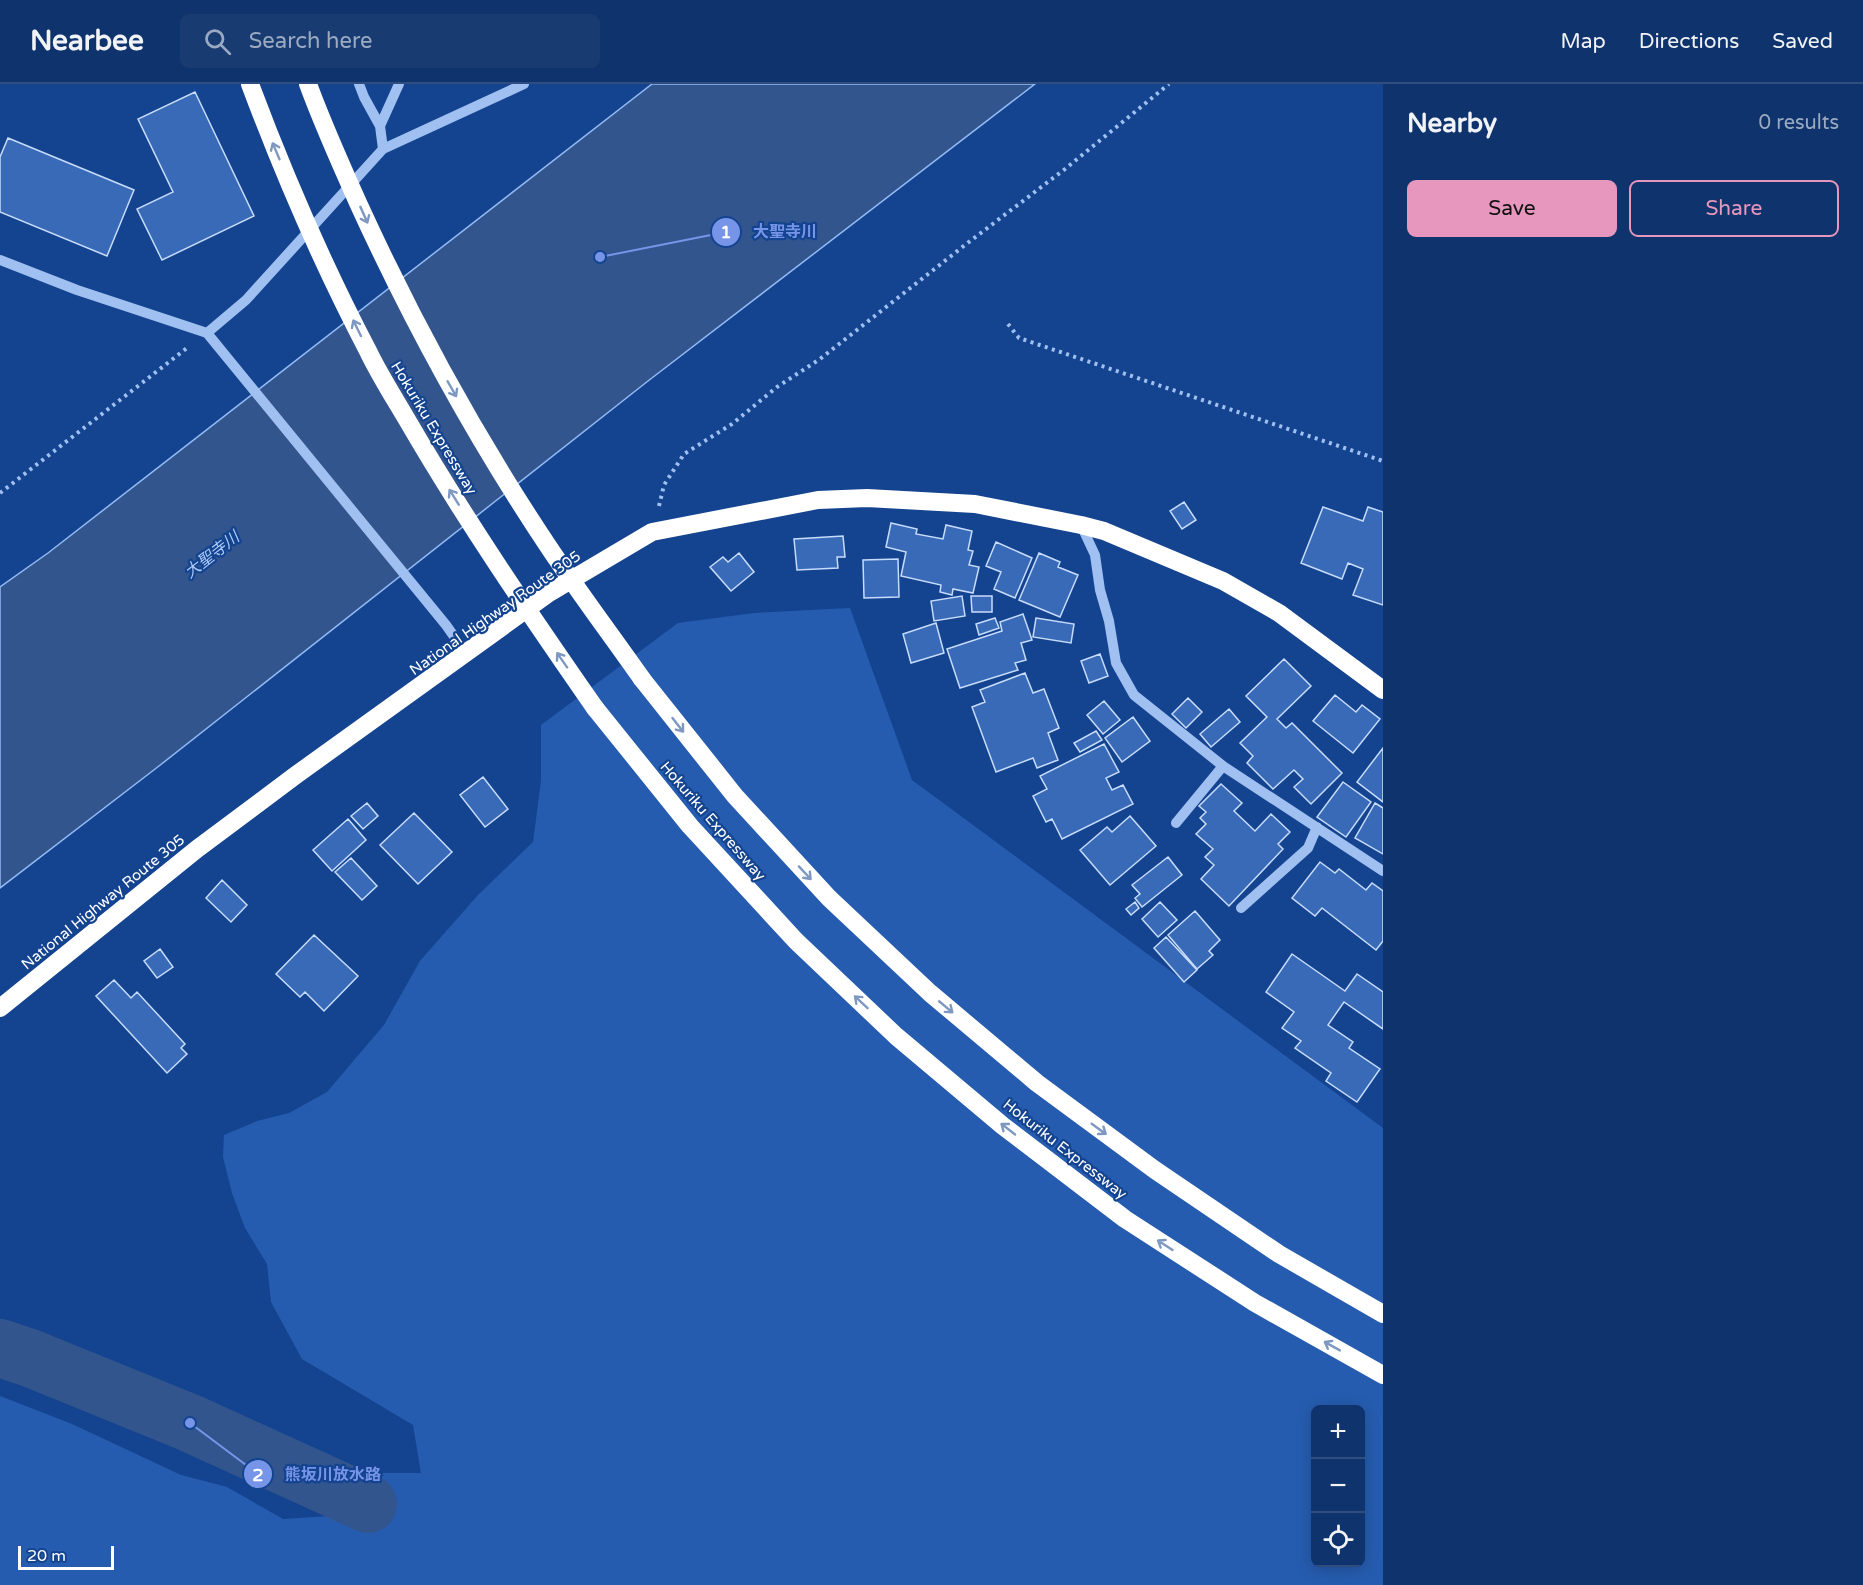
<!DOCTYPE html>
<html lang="en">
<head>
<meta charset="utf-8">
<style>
	body { margin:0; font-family:"Varela Round","Noto Sans JP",sans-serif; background:#183b72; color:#f1f3f6 }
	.controls { position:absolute; right:18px; bottom:18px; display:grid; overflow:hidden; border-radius:9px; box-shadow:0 3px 15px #0003 }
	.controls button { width:54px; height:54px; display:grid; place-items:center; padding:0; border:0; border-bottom:2px solid #2f4e7f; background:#0f336c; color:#f1f3f6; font:30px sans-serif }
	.scale { position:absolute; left:18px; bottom:15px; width:96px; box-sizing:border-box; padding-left:6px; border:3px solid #fff; border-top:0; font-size:16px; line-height:21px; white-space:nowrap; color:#fff; -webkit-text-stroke:4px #144490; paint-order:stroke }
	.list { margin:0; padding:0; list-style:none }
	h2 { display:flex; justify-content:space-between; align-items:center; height:78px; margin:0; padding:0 24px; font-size:26px }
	h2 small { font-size:20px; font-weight:400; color:#9baac2 }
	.actions { display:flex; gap:12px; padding:18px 24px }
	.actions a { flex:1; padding:14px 0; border:2px solid #e797bd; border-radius:9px; text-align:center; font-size:21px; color:#e797bd }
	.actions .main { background:#e797bd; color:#111 }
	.icon { flex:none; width:33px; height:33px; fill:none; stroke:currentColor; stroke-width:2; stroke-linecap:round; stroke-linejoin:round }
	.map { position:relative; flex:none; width:1383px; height:1501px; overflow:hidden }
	header { display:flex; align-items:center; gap:36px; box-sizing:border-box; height:84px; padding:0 30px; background:#0f336c; border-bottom:2px solid #2f4e7f }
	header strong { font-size:28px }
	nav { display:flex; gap:33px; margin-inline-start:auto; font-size:21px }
	.search { width:420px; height:54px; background:#183b72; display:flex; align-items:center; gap:15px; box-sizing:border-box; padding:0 21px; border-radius:9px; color:#9baac2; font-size:22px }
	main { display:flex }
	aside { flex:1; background:#0f336c }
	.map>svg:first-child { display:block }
	.green { fill:#265caf; fill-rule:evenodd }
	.water { fill:#32558e; stroke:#92baf4; stroke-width:1.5 }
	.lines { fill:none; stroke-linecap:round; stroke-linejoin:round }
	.river { stroke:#32558e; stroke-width:58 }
	.building { fill:#386ab7; stroke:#c7dcfc; stroke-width:1.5 }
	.path { stroke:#a0c0f1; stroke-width:4; stroke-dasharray:3 4.5; stroke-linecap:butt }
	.minor { stroke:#a0c0f1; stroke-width:10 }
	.highway { stroke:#fff; stroke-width:18 }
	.highway-bridge { stroke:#fff; stroke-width:18 }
	.oneway { stroke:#7e98c2 }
	.labels { text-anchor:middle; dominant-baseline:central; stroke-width:4.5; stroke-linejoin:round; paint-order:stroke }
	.street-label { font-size:15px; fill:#fff; stroke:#144490 }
	.water-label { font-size:16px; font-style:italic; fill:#accbf8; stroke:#144490 }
	.leader { fill:none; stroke:#7795e8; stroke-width:2 }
	.callout-dot { fill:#7795e8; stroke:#144490; stroke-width:2 }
	.mark-label { font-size:18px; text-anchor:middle; font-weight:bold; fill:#fff }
	.callout-label { font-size:16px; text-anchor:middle; font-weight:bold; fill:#7795e8; stroke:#144490; stroke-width:4.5; stroke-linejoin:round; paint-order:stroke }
</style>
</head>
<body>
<header>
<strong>Nearbee</strong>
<div class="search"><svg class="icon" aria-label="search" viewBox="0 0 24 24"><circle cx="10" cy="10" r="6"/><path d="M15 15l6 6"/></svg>Search here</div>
<nav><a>Map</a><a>Directions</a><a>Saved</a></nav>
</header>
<main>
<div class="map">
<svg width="1383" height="1501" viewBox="0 0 1383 1501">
	<rect width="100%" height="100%" fill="#144490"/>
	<path class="green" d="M850,524l62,172 471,348v457h-1383v-189l72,28 109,51 46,12 56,32 63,-4 25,-42h50l-8,-48 -111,-66 -31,-57 -4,-38 -22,-36 -13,-35 -9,-36 1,-22 33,-14 32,-8 38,-21 57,-67 36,-64 58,-66 55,-53 8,-61v-56l137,-102 76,-10zM1316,1326h44v152h-44z"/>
	<path class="water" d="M652,0h383l-387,297 -489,385 -159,122v-301l48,-34z"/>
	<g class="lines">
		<path class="river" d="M0,1264l30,10 160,65 178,81"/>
	</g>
	<path class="building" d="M195,8l59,124 -92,44 -25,-51 36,-17 -35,-73z
		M8,54l126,52 -27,66 -107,-44v-55z
		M1184,418l12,18 -14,9 -12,-18z
		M1323,423l40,14 5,-14 15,5v93l-30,-10 10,-26 -15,-6 -6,16 -41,-16z
		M891,439l26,6 -1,5 27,5 3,-14 26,6 -4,19 5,1 -4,14 10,2 -6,26 -20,-4 -1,6 -12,-3 1,-7 -40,-9 5,-24 -20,-5z
		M843,452l2,21h-8l1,11 -41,2 -3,-31z
		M996,458l36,16 -17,40 -21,-9 7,-17 -15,-6z
		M739,469l15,19 -23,19 -21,-24 13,-10 5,5z
		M1039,469l21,9 -2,5 20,8 -18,42 -41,-17z
		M898,475l1,38 -35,1 -1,-38z
		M962,512l3,20 -31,5 -3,-20z
		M971,512h21v16h-20z
		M1023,530l9,26 -11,3 5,17 -11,3 3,7 -58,18 -13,-39 55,-18 -2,-9z
		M995,534l4,10 -20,7 -3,-11z
		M1036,534l38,6 -3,19 -38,-6z
		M936,539l8,30 -33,10 -8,-29z
		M1100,570l8,22 -19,7 -8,-22z
		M1284,575l27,27 -34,33 9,9 6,-5 50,50 -31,31 -17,-17 9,-8 -9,-9 -21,19 -26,-26 6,-7 -13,-13 27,-26 -21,-21z
		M1025,589l8,20 11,-4 15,39 -11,5 10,27 -21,8 -4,-10 -37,14 -24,-65 13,-5 -5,-12z
		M1335,611l21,17 6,-7 18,14 -27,34 -40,-32z
		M1188,614l14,14 -16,16 -14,-14z
		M1104,617l16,19 -17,14 -16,-19z
		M1229,625l11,13 -29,25 -11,-13z
		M1133,633l17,24 -28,21 -17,-24z
		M1096,647l6,9 -22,12 -6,-9z
		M1104,660l15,28 -13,6 6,12 11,-5 10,19 -71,35 -10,-20 -6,3 -13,-26 14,-7 -7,-13z
		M1383,664v54l-26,-20z
		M483,693l25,32 -23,18 -25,-32z
		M1343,698l28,20 -25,35 -29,-20z
		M1221,700l21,19 -8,8 21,20 16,-17 19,18 -12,12 5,5 -54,57 -28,-27 13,-14 -9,-8 8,-8 -17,-15 10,-10 -6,-6 6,-6 -7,-6z
		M367,719l11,13 -15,13 -12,-13z
		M1375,719l8,5v46l-28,-16z
		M414,729l38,39 -34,32 -38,-39z
		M1130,732l26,30 -46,39 -30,-35 27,-23 5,5z
		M348,735l18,21 -34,31 -19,-21z
		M1168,773l14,18 -40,32 -7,-9 5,-4 -8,-9z
		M351,774l26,28 -15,14 -27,-28z
		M1320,778l15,11 4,-4 27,21 6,-7 11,8v50l-7,9 -54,-42 -7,8 -23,-18z
		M222,796l25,25 -16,17 -25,-24z
		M1135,818l4,6 -8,7 -5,-6z
		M1160,818l17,18 -19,17 -16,-18z
		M1195,827l25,29 -11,11 4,4 -16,14 -29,-34z
		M314,851l44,41 -34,35 -19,-19 -5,5 -24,-23z
		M1166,853l31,33 -13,12 -30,-34z
		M160,865l13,18 -16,11 -13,-17z
		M1292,870l53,37 12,-17 26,18v37l-39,-27 -16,23 25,17 -4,6 31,21 -23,33 -31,-21 5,-8 -36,-25 6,-7 -19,-13 12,-16 -28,-20z
		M114,896l17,18 6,-6 48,52 -4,4 6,6 -20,19 -71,-77z"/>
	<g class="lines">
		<path class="path" d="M1008,240l11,14 364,123
			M0,409l187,-145
			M659,422l5,-21 20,-31 48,-30 45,-37 43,-28 145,-114 100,-76 104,-85"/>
		<path class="minor" d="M359,0l5,13 16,29
			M383,65l-3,-23 19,-42
			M0,176l77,30 130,43 239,292 19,27
			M207,249l39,-33 137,-151 141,-65
			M1081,441l14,30 5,35 9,31 7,42 18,32 89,71 160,105
			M1176,739l47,-57
			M1241,824l67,-60 9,-21"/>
		<path class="highway" d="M642,595l93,117 94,102 101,95 107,90 118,87 124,84 104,60
			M595,624l95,118 106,115 100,95 107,90 122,93 130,84 128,72
			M0,924l197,-159 99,-74 253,-182 103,-61 166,-32 49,-2 108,6 106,21 23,6 119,50 56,32 104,77"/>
		<path class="highway-bridge" d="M250,0c34,91 73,181 118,267 11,23 25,45 38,67 58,100 123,195 189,290
			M308,0c15,41 33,81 51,121 54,118 117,233 189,341 30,45 63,89 94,133"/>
	</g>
	<defs><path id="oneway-shaft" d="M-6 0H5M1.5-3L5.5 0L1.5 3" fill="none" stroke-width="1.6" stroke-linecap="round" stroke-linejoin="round" transform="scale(1.5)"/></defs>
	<g class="oneway">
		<use href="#oneway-shaft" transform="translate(276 67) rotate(-113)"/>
		<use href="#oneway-shaft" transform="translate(364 131) rotate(66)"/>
		<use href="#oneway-shaft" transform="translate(357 244) rotate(-116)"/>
		<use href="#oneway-shaft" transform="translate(452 305) rotate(60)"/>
		<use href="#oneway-shaft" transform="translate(454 413) rotate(-122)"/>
		<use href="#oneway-shaft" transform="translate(562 576) rotate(-125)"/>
		<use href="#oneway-shaft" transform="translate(678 641) rotate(52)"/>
		<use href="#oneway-shaft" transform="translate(805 789) rotate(47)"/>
		<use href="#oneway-shaft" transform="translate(861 918) rotate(-137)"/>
		<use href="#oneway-shaft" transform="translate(946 923) rotate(40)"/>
		<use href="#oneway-shaft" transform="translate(1008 1045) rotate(-142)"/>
		<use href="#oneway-shaft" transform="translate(1099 1045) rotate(36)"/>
		<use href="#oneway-shaft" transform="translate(1165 1161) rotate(-147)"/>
		<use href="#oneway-shaft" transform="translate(1332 1262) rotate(-151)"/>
	</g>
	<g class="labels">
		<g class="street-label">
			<text transform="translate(434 344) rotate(59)">Hokuriku Expressway</text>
			<text transform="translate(495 529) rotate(-35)">National Highway Route 305</text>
			<text transform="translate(713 737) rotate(49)">Hokuriku Expressway</text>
			<text transform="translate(103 818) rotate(-39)">National Highway Route 305</text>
			<text transform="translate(1065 1065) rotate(38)">Hokuriku Expressway</text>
		</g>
		<g class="water-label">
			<text transform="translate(212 471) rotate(-38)">大聖寺川</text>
		</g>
	</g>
	<path class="leader" d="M600 173L726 148M190 1339L258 1390"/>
	<g class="callout-dot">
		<circle cx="600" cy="173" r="6"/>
		<circle cx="190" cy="1339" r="6"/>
		<circle cx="726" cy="148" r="15"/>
		<circle cx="258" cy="1390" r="15"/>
	</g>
	<g class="mark-label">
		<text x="726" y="154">1</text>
		<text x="258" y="1397">2</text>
	</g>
	<g class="callout-label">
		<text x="785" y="153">大聖寺川</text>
		<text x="333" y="1396">熊坂川放水路</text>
	</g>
</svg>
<div class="controls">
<button>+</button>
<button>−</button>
<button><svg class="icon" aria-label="locate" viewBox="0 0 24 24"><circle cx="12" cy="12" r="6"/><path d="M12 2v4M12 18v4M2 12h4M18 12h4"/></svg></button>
</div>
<div class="scale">20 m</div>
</div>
<aside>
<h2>Nearby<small>0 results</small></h2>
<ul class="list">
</ul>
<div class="actions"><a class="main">Save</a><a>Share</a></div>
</aside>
</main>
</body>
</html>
